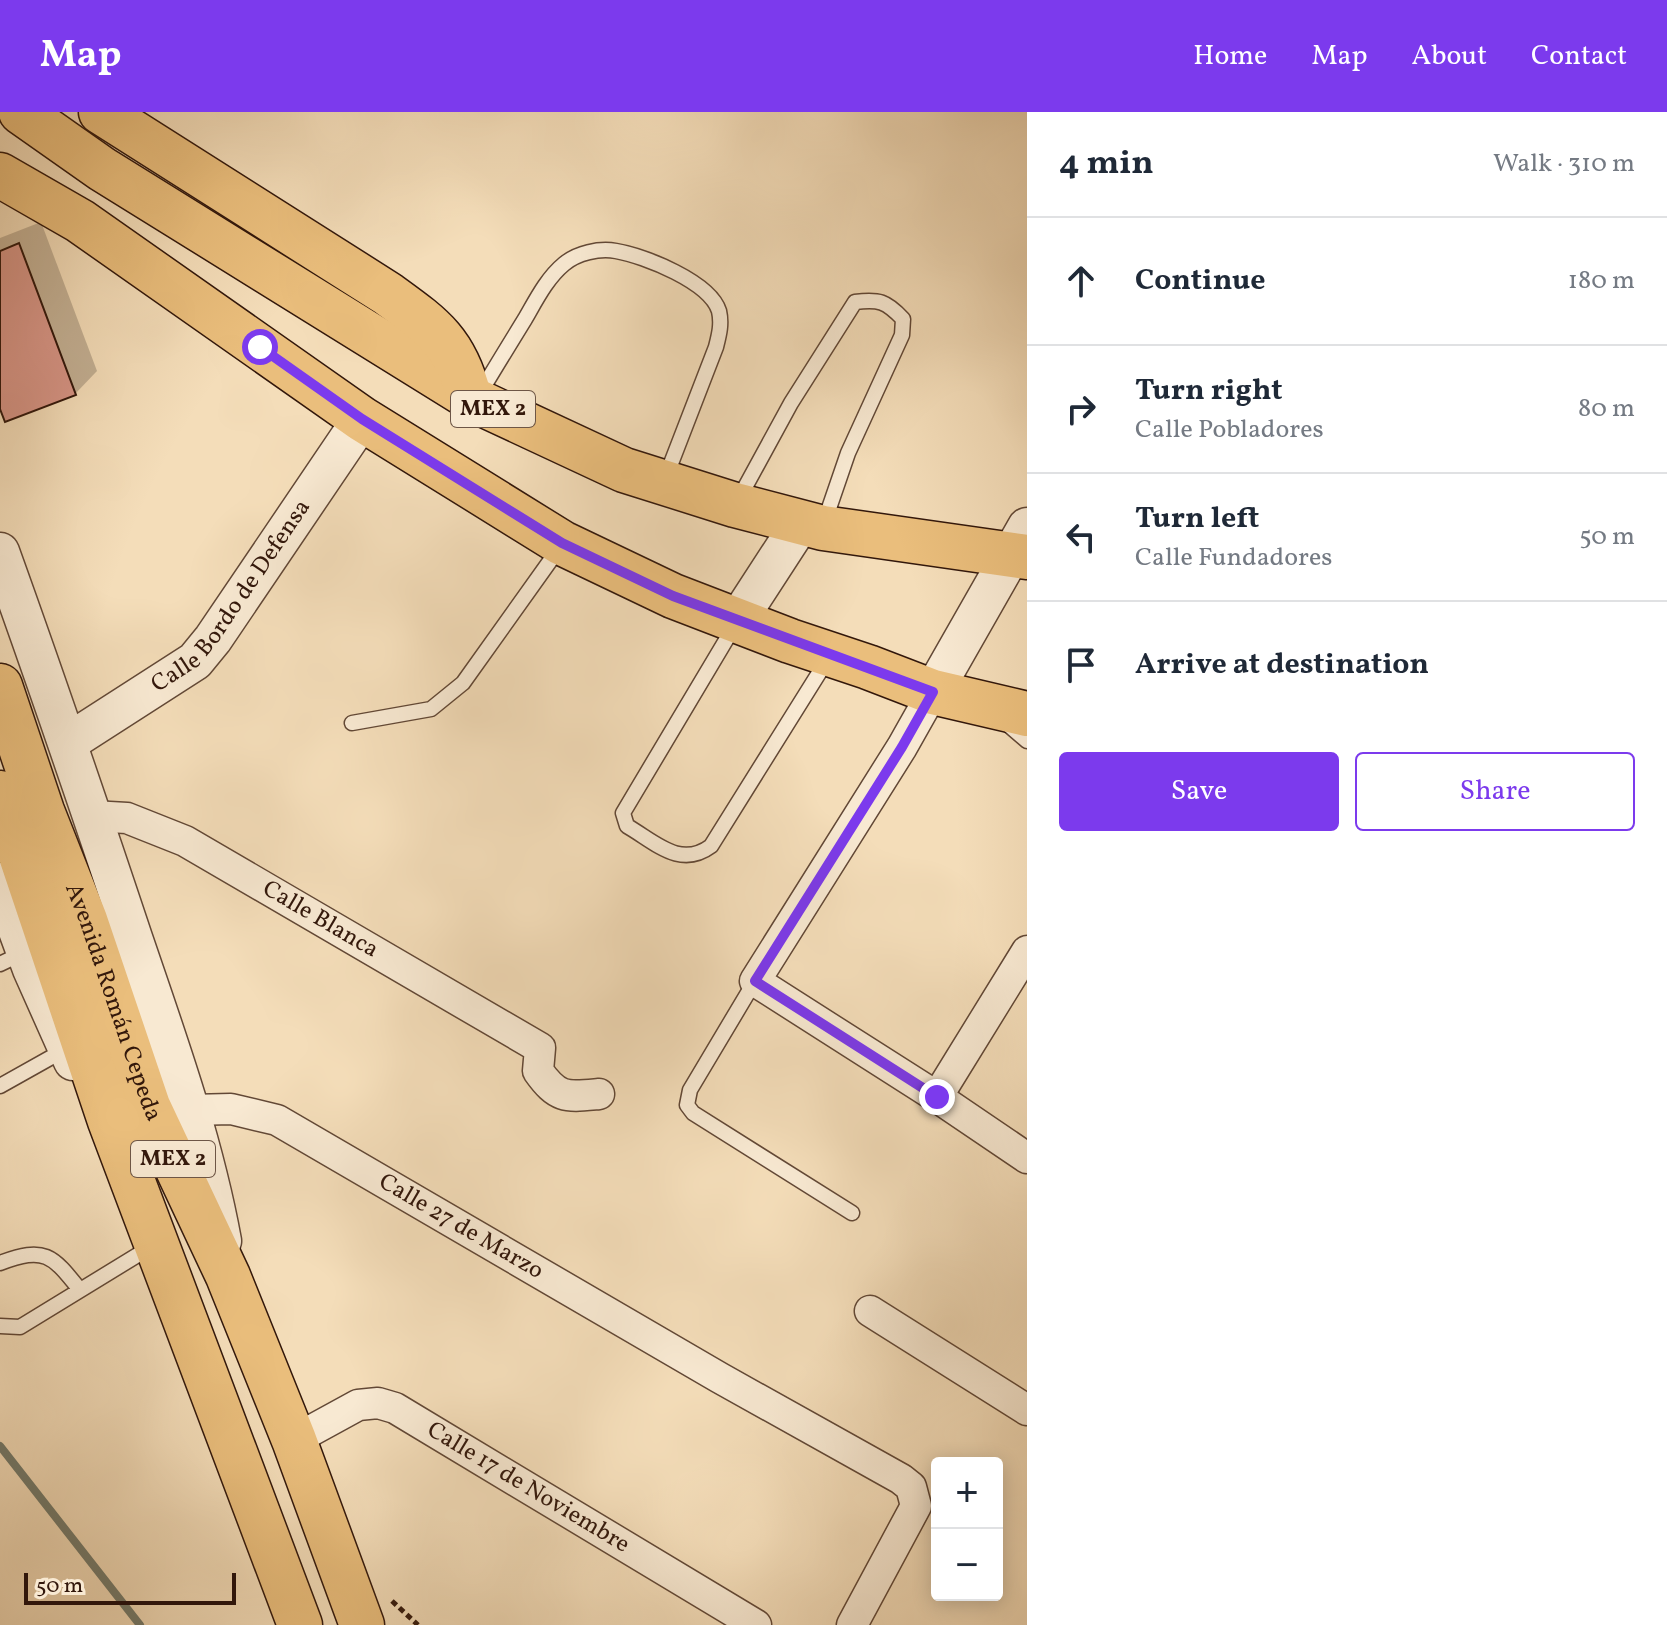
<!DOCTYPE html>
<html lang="en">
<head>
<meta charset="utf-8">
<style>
	body { margin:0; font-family:Vollkorn,serif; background:#f6f6f7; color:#1f2937 }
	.controls { position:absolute; right:24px; bottom:24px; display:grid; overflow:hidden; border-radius:8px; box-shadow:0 4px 20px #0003 }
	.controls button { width:72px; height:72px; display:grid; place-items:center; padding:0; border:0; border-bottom:2px solid #e0e1e3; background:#fff; color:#1f2937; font:40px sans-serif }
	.scale { position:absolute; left:24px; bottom:20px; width:212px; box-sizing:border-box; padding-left:8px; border:4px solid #32170b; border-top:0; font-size:22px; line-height:28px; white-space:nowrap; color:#32170b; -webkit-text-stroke:6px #f8e9d2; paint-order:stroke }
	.stop { position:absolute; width:24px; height:24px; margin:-18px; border:6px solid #7c3aed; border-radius:50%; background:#fff }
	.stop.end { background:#7c3aed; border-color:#fff; box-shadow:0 2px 8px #0008 }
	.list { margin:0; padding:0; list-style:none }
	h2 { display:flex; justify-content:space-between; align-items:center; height:104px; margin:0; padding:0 32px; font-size:34px }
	h2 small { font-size:26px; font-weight:400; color:#747a83 }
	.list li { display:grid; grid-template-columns:52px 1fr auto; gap:24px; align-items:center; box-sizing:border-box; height:128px; padding:0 32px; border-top:2px solid #e0e1e3 }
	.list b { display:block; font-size:30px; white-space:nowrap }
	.list p { margin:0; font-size:26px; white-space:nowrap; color:#747a83 }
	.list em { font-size:26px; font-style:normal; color:#747a83 }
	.actions { display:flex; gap:16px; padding:24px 32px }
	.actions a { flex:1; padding:18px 0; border:2px solid #7c3aed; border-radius:8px; text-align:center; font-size:28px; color:#7c3aed }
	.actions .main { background:#7c3aed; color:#fff }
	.icon { flex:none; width:44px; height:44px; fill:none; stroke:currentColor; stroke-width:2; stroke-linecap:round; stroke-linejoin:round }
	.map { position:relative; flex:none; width:1027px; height:1513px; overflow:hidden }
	header { display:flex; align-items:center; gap:48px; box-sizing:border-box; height:112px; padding:0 40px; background:#7c3aed; color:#fff }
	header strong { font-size:38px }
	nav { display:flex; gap:44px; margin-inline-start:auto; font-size:28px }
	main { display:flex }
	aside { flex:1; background:#fff }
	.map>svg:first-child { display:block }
	.shadow { fill:#0003 }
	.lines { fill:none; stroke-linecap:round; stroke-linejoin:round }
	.stream { stroke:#727a6c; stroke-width:8 }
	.building { fill:#d79587; stroke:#32170b; stroke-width:2 }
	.service-casing { stroke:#624836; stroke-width:17 }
	.minor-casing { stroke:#624836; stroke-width:33 }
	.tertiary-casing { stroke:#624836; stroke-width:41 }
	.primary-casing { stroke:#32170b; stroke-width:47 }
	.path { stroke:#32170b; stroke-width:5; stroke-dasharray:6 4; stroke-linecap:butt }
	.service { stroke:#f8e9d2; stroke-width:14 }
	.minor { stroke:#f8e9d2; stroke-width:30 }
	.tertiary { stroke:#f8e9d2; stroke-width:38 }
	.primary { stroke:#eabe7c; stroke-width:44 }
	.route { stroke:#7c3aed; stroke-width:10 }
	.labels { text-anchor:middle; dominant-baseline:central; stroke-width:7; stroke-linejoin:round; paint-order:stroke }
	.shield { fill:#f8e9d2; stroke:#6d5647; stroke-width:2 }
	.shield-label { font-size:22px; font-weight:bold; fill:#32170b }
	.street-label { font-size:24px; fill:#32170b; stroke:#f8e9d2 }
</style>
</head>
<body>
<header>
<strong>Map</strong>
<nav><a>Home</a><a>Map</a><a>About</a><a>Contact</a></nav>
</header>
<main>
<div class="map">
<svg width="1027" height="1513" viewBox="0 0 1027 1513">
	<rect width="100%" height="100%" fill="#f4ddb9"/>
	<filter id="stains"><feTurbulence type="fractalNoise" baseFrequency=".0025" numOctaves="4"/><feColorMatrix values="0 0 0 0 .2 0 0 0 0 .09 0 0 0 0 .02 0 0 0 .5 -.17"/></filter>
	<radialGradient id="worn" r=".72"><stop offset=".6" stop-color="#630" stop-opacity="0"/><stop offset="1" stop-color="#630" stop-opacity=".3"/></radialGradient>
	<path class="shadow" d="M41,110l56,149 -22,23 -75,9v-165z"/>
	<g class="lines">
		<path class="stream" d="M0,1334l140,179"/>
	</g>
	<path class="building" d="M19,131l57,152 -71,27 -5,-13v-158z"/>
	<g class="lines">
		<defs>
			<path id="service" d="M477,286c16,-27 32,-53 48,-79 11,-19 22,-41 39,-55 13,-11 35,-16 52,-13 29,5 94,31 103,60 3,13 0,24 -3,36l-51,132
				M737,390l54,-99 64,-101c24,-3 31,-1 48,17l-1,16 -54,118 -24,70
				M735,513l-112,188 4,13c28,16 53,43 84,20l118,-189
				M352,611l79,-14 32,-26 97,-136
				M1006,611l21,18
				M0,852l25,-12
				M755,869l-65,109 -3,15 6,8 159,100
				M0,974l66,-37
				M0,1151c45,-17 52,-8 80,27
				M0,1214l20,1 134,-82"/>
			<g id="minor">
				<path d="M933,580l-31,55 -147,234 182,116 90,61"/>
				<path id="s1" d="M92,704l35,2 58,23 355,207 -2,23c20,28 28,26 61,23"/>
				<path d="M937,985l90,-146"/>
				<path id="s2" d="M191,998l40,-1 46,11 443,258 181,101 10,8 5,19 -64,119"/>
				<path d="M870,1199l157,99"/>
				<path id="s3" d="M294,1328l64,-35 20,-2 17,5 361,217"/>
			</g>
			<g id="tertiary">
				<path d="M0,440c46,128 90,257 133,386 34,100 70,199 89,303"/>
				<path d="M737,509l65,-100"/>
				<path d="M933,580l94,-165"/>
				<path id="s4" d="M69,630l126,-81 18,-22 149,-220"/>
				<path d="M0,770l32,87 41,92"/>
			</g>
			<g id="primary">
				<path d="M21,0l81,57 374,232 148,69 111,35 88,23 204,29"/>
				<path d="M101,0l287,182c44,32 67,47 81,102"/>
				<path d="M0,63l80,46 282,198 200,124 111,53 117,45 78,26 65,25 94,22"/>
				<path id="s5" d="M0,574l42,125 43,109 63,186 80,170 66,164 68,185"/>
				<path d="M0,681l110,328 190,504"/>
			</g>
		</defs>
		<use href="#service" class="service-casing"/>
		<use href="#minor" class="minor-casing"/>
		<use href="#tertiary" class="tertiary-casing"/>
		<use href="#primary" class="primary-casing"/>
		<path class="path" d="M392,1489l26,24"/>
		<use href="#service" class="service"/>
		<use href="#minor" class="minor"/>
		<use href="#tertiary" class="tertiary"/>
		<use href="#primary" class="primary"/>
	</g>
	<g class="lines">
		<path class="route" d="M260,235l102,72 200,124 111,53 260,96 -31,55 -147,234 182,116"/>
	</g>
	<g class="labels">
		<g class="shield">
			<rect x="451" y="279" width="84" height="36" rx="6"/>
			<rect x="131" y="1029" width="84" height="36" rx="6"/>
		</g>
		<g class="shield-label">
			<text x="493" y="297">MEX 2</text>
			<text x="173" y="1047">MEX 2</text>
		</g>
		<g class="street-label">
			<text stroke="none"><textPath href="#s4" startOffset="222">Calle Bordo de Defensa</textPath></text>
			<text stroke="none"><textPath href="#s1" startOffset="254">Calle Blanca</textPath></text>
			<text stroke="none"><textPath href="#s5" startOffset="336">Avenida Román Cepeda</textPath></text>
			<text stroke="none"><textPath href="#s2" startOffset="300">Calle 27 de Marzo</textPath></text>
			<text stroke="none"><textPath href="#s3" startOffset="266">Calle 17 de Noviembre</textPath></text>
		</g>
	</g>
	<rect width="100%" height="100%" filter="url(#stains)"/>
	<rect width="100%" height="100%" fill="url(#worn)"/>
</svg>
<div class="controls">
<button>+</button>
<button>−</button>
</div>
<div class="scale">50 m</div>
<div class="stop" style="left:260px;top:235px"></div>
<div class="stop end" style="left:937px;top:985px"></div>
</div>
<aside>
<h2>4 min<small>Walk · 310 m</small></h2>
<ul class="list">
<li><svg class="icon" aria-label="ahead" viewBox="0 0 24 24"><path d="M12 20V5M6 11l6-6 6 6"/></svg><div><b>Continue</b></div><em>180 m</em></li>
<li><svg class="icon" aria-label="right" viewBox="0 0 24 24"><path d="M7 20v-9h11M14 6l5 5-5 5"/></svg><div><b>Turn right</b><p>Calle Pobladores</p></div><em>80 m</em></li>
<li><svg class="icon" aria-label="left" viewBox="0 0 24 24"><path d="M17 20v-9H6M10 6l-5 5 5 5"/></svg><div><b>Turn left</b><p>Calle Fundadores</p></div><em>50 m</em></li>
<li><svg class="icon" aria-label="arrive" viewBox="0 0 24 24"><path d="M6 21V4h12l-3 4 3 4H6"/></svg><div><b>Arrive at destination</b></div></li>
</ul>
<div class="actions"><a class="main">Save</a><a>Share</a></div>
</aside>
</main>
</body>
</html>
